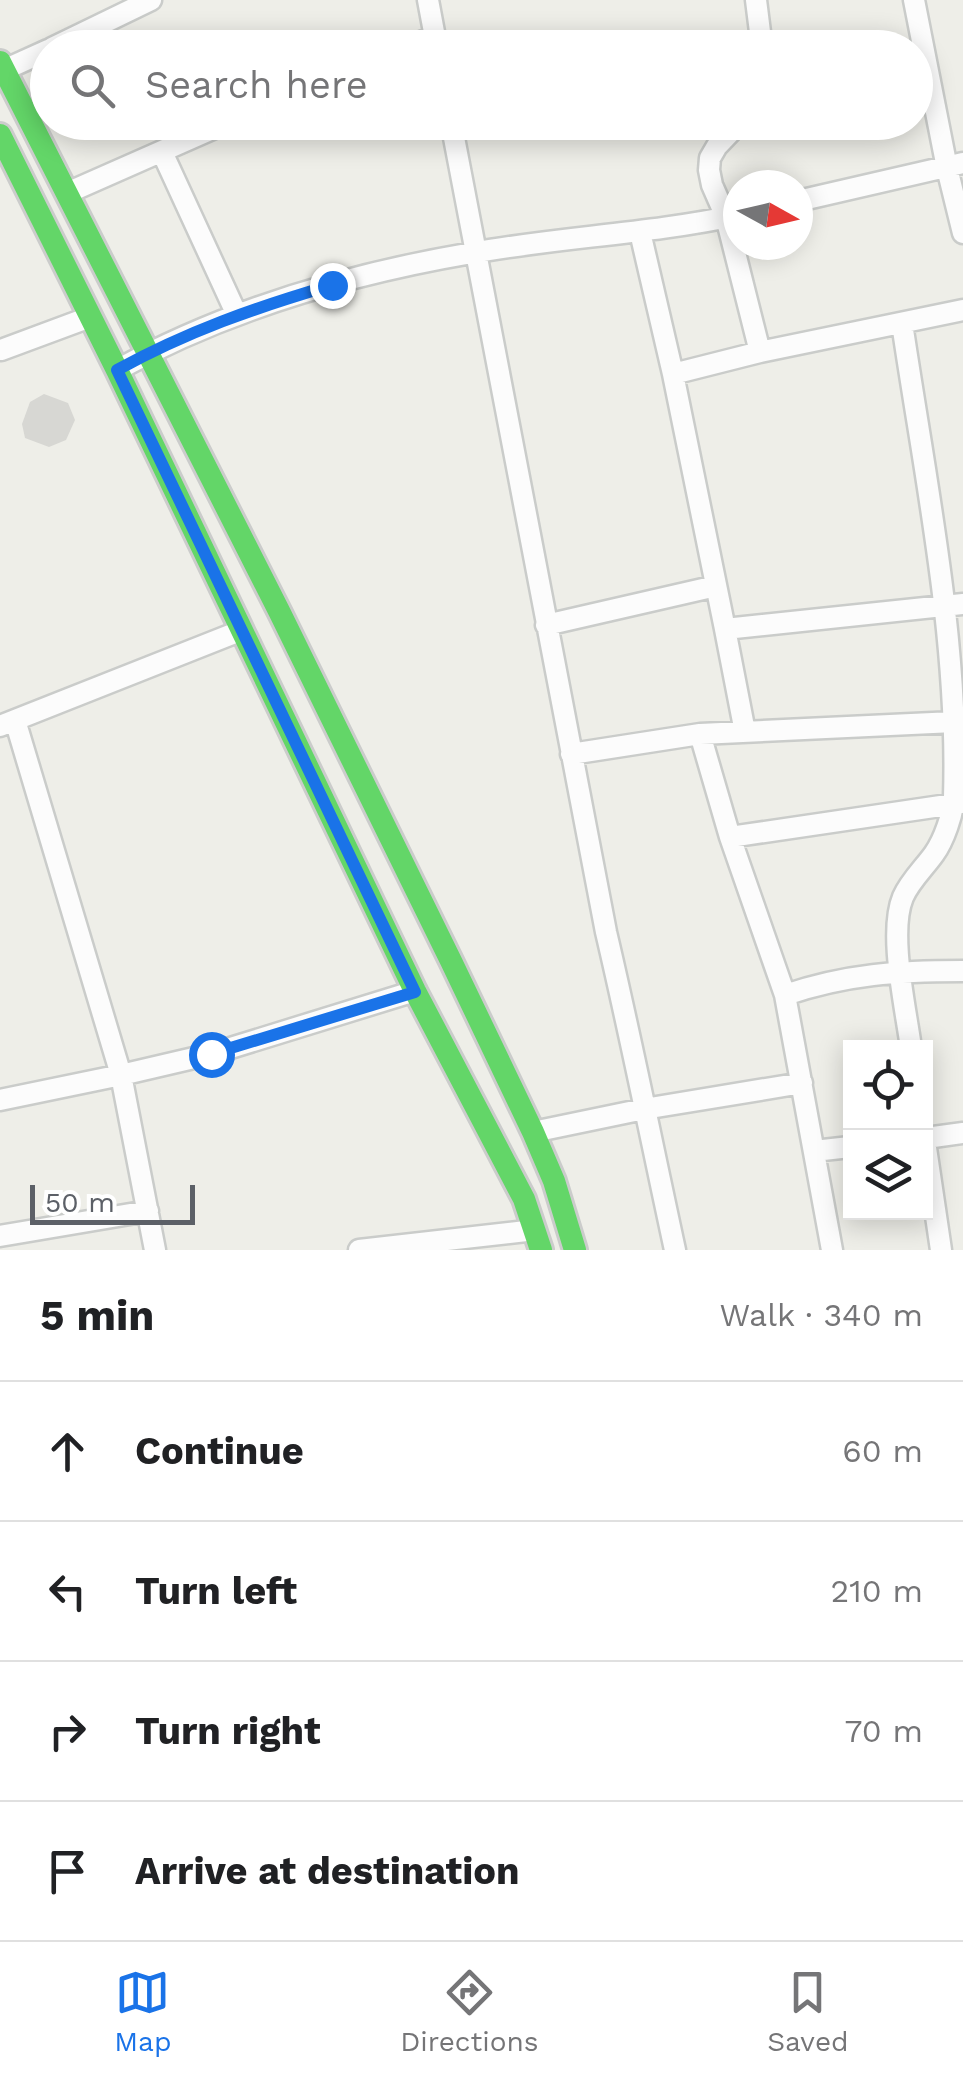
<!DOCTYPE html>
<html lang="en">
<head>
<meta charset="utf-8">
<style>
	body { margin:0; font-family:"Work Sans",sans-serif; background:#f2f2f2; color:#202124 }
	.controls { position:absolute; right:30px; bottom:30px; display:grid; overflow:hidden; border-radius:0px; box-shadow:0 5px 25px #0003 }
	.controls button { width:90px; height:90px; display:grid; place-items:center; padding:0; border:0; border-bottom:2px solid #e0e0e0; background:#fff; color:#202124; font:50px sans-serif }
	.compass { position:absolute; left:723px; top:170px; width:90px; height:90px; border-radius:50%; background:#fff; box-shadow:0 5px 25px #0003; rotate:98deg }
	.scale { position:absolute; left:30px; bottom:25px; width:165px; box-sizing:border-box; padding-left:10px; border:5px solid #5c6067; border-top:0; font-size:28px; line-height:35px; white-space:nowrap; color:#5c6067; -webkit-text-stroke:8px #fff; paint-order:stroke }
	.stop { position:absolute; width:30px; height:30px; margin:-22px; border:8px solid #1a73e8; border-radius:50%; background:#fff }
	.stop.end { background:#1a73e8; border-color:#fff; box-shadow:0 2px 10px #0008 }
	.list { margin:0; padding:0; list-style:none }
	h2 { display:flex; justify-content:space-between; align-items:center; height:130px; margin:0; padding:0 40px; font-size:42px }
	h2 small { font-size:32px; font-weight:400; color:#757577 }
	.list li { display:grid; grid-template-columns:65px 1fr auto; gap:30px; align-items:center; box-sizing:border-box; height:140px; padding:0 40px; border-top:2px solid #e0e0e0 }
	.list b { display:block; font-size:38px; white-space:nowrap }
	.list em { font-size:32px; font-style:normal; color:#757577 }
	.icon { flex:none; width:55px; height:55px; fill:none; stroke:currentColor; stroke-width:2; stroke-linecap:round; stroke-linejoin:round }
	.map { position:relative; flex:none; width:963px; height:1250px; overflow:hidden }
	.search { position:absolute; background:#fff; box-shadow:0 5px 25px #0003; left:30px; right:30px; top:30px; height:110px; display:flex; align-items:center; gap:25px; box-sizing:border-box; padding:0 35px; border-radius:55px; color:#757577; font-size:38px }
	.sheet { height:690px; background:#fff }
	nav { display:flex; justify-content:space-around; align-items:center; box-sizing:border-box; height:140px; border-top:2px solid #e0e0e0; background:#fff; font-size:28px; color:#757577 }
	nav a { display:grid; justify-items:center; gap:5px }
	nav .on { color:#1a73e8 }
	.map>svg:first-child { display:block }
	.building { fill:#d7d7d3 }
	.lines { fill:none; stroke-linecap:round; stroke-linejoin:round }
	.street-casing { stroke:#caccca; stroke-width:25 }
	.fast-casing { stroke:#cbcccb; stroke-width:28 }
	.street { stroke:#fcfcfc; stroke-width:20 }
	.fast { stroke:#63d668; stroke-width:22 }
	.route { stroke:#1a73e8; stroke-width:12 }
</style>
</head>
<body>
<div class="map">
<svg width="963" height="1250" viewBox="0 0 963 1250">
	<rect width="100%" height="100%" fill="#eeeee8"/>
	<path class="building" d="M44,394l24,9 7,17 -9,20 -17,7 -24,-9 -3,-14 8,-22z"/>
	<g class="lines">
		<defs>
			<path id="street" d="M428,0l9,48
				M756,0l6,48
				M914,0l33,168 16,65
				M52,48l99,-48
				M407,48l28,-12
				M4,70l44,-20
				M451,122l155,810c25,106 46,212 69,318
				M740,122l-23,24 -7,12 -1,12 3,15 14,32 34,135
				M162,152l75,163
				M67,193l161,-71
				M798,201l165,-38
				M640,232l33,142 87,-22 203,-42
				M902,323c23,156 57,315 52,474 -1,17 -10,43 -20,57 -10,14 -24,27 -31,43 -15,36 3,112 8,151
				M1,350l89,-33
				M117,370c109,-60 232,-96 355,-117 88,-16 178,-19 266,-38
				M673,374l52,255 238,-25
				M546,625l170,-39
				M725,629l20,103
				M15,720l106,355 34,175
				M0,726l240,-95
				M700,734l30,103 55,158 47,255
				M571,754l129,-20 254,-12
				M730,837l231,-34
				M785,995c62,-21 113,-24 178,-24
				M0,1100l121,-25 90,-21 204,-63
				M533,1132l111,-23 158,-26
				M926,1138l37,-5
				M926,1148l15,102
				M814,1151l36,-4
				M0,1236l148,-25
				M359,1250l176,-20"/>
			<path id="fast" d="M0,62l279,549 172,350 82,171 21,49 21,69
				M0,135l117,235 298,621 109,208 17,51"/>
		</defs>
		<use href="#street" class="street-casing"/>
		<use href="#fast" class="fast-casing"/>
		<use href="#street" class="street"/>
		<use href="#fast" class="fast"/>
	</g>
	<g class="lines">
		<path class="route" d="M211,1054l204,-62 -298,-622c71,-39 137,-62 215,-85"/>
	</g>
</svg>
<div class="controls">
<button><svg class="icon" aria-label="locate" viewBox="0 0 24 24"><circle cx="12" cy="12" r="6"/><path d="M12 2v4M12 18v4M2 12h4M18 12h4"/></svg></button>
<button><svg class="icon" aria-label="layers" viewBox="0 0 24 24"><path d="M12 4l9 5-9 5-9-5zM3 14l9 5 9-5"/></svg></button>
</div>
<svg class="compass" viewBox="-18 -18 36 36"><path d="M0-13l5 13h-10z" fill="#e53935"/><path d="M0 13l5-13h-10z" fill="#757577"/></svg>
<div class="scale">50 m</div>
<div class="stop" style="left:211px;top:1054px"></div>
<div class="stop end" style="left:332px;top:285px"></div>
<div class="search"><svg class="icon" aria-label="search" viewBox="0 0 24 24"><circle cx="10" cy="10" r="6"/><path d="M15 15l6 6"/></svg>Search here</div>
</div>
<section class="sheet">
<h2>5 min<small>Walk · 340 m</small></h2>
<ul class="list">
<li><svg class="icon" aria-label="ahead" viewBox="0 0 24 24"><path d="M12 20V5M6 11l6-6 6 6"/></svg><div><b>Continue</b></div><em>60 m</em></li>
<li><svg class="icon" aria-label="left" viewBox="0 0 24 24"><path d="M17 20v-9H6M10 6l-5 5 5 5"/></svg><div><b>Turn left</b></div><em>210 m</em></li>
<li><svg class="icon" aria-label="right" viewBox="0 0 24 24"><path d="M7 20v-9h11M14 6l5 5-5 5"/></svg><div><b>Turn right</b></div><em>70 m</em></li>
<li><svg class="icon" aria-label="arrive" viewBox="0 0 24 24"><path d="M6 21V4h12l-3 4 3 4H6"/></svg><div><b>Arrive at destination</b></div></li>
</ul>
</section>
<nav>
<a class="on"><svg class="icon" aria-label="map" viewBox="0 0 24 24"><path d="M3 6l6-2 6 2 6-2v14l-6 2-6-2-6 2zM9 4v14M15 6v14"/></svg>Map</a>
<a><svg class="icon" aria-label="directions" viewBox="0 0 24 24"><path d="M12 3l9 9-9 9-9-9zM9 14v-3h6M13 9l2 2-2 2"/></svg>Directions</a>
<a><svg class="icon" aria-label="saved" viewBox="0 0 24 24"><path d="M7 4h10v16l-5-4-5 4z"/></svg>Saved</a>
</nav>
</body>
</html>
